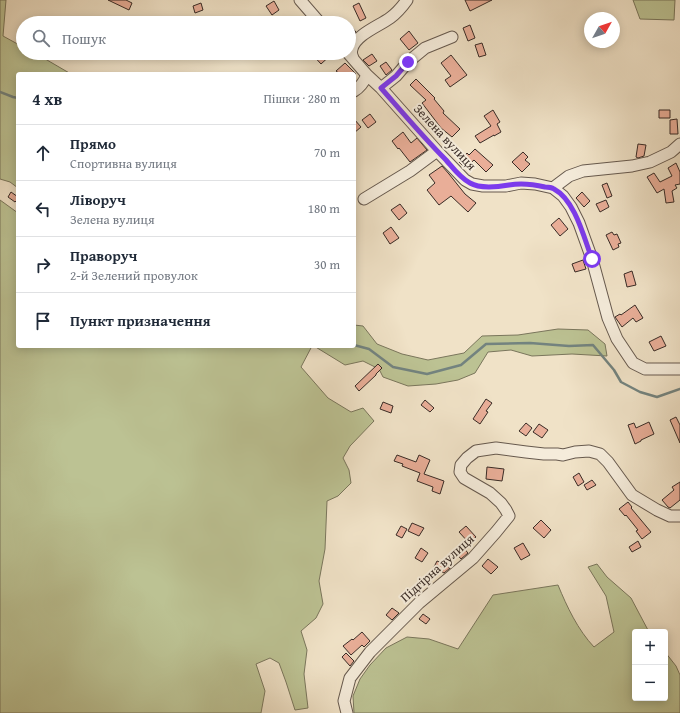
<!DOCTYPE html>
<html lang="uk">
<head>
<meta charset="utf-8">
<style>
	body { margin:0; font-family:"Gentium Book Plus",serif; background:#f2f2f3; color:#1f2937 }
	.controls { position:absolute; right:12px; bottom:12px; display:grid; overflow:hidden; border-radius:4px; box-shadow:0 2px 10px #0003 }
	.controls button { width:36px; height:36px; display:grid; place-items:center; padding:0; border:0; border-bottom:1px solid #e0e1e3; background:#fff; color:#1f2937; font:20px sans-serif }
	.compass { position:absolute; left:584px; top:12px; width:36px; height:36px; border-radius:50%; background:#fff; box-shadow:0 2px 10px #0003; rotate:50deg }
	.stop { position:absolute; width:12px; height:12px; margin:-9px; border:3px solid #7c3aed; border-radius:50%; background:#fff }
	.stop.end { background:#7c3aed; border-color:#fff; box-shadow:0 1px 4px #0008 }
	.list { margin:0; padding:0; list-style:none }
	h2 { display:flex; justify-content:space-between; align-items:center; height:52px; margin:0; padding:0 16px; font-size:17px }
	h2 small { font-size:13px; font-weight:400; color:#747a83 }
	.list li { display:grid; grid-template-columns:26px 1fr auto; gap:12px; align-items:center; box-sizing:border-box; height:56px; padding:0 16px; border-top:1px solid #e0e1e3 }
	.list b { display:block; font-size:15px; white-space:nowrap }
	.list p { margin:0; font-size:13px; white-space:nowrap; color:#747a83 }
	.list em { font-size:13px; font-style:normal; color:#747a83 }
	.icon { flex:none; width:22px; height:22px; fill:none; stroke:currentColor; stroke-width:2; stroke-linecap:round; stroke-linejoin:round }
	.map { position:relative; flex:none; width:680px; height:713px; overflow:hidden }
	.search { position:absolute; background:#fff; box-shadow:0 2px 10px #0003; left:16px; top:16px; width:340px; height:44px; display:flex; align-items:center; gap:10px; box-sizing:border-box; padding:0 14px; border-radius:22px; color:#747a83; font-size:15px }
	.panel { position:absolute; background:#fff; box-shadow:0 2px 10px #0003; left:16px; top:72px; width:340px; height:276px; border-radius:4px }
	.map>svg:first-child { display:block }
	.green { fill:#bcc293; stroke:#7a765c }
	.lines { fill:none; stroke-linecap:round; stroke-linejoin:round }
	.stream { stroke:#73837f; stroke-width:2.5 }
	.building { fill:#e9ae98; stroke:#382b26 }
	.minor-casing { stroke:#66594e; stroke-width:13 }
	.minor { stroke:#f5ecdb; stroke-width:11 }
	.route { stroke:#7c3aed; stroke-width:5 }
	.labels { text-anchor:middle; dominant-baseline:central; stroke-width:4; stroke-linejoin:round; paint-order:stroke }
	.street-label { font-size:13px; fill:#382b26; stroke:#f5ecdb }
</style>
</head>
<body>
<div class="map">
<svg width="680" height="713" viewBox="0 0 680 713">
	<rect width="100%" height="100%" fill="#f0e2c7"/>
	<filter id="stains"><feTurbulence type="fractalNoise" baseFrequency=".005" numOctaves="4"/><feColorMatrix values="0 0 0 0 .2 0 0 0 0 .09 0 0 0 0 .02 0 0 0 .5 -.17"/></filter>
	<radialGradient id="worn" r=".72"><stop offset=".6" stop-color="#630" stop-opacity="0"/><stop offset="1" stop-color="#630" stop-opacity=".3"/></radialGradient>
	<path class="green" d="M0,0h6l-3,36 20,11v6h12l36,21h-53v114l-8,-6 -10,-3z
		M633,0h42l-1,20 -34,-1z
		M0,200l18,13v133h294l-11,21 27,31 23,14 12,-4 11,13 -24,25 -7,12 6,12 2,13 -13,13 -11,5 -2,48 -6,32 4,23 -7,14 -15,13 6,19 -3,24 4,34 -13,2 -9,-28 -7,-19 -9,-5 -14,6 9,27 -4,22h-261z
		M354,325l9,1 14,18 25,10 26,6 36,-7 18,-17 36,-1 40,-6 30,1 17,14 2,12 -35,-2 -40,2 -21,-6 -23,2 -13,21 -17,7 -22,4 -28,2 -25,-9 -4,-8 -16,-8 -18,4 -31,-19h40z
		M597,564l10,13 24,21 18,34h-14v66h30v-46l11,14 4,9v38h-326l-1,-17 7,-17 10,-14 16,-17 21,-11 22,2 29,10 35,-54 65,-10c9,22 20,45 36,62l20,-15 -8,-36 -18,-29z"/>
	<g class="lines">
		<path class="stream" d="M0,92l13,5 5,1
			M354,345l15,4 24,18 34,7 34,-9 25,-21 44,-1 39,3 24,-1 21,25 7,12 19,10 17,5 23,-8"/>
	</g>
	<path class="building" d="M108,0h18l6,3 -3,7z
		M465,0h27l-22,11z
		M274,1l5,9 -7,5 -6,-9z
		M201,3l2,7 -8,3 -2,-7z
		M359,3l7,15 -6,3 -7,-15z
		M349,24l7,8 -7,7z
		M470,25l5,13 -7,3 -5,-13z
		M409,31l9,12 -9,7 -9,-11z
		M482,43l4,12 -7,2 -4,-12z
		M311,53h22l-12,11z
		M372,54l5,7 -8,5 -6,-6z
		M451,55l16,20 -17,12 -5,-7 6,-4 -10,-13z
		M386,62l6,8 -6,5 -6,-9z
		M345,63l11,11h-16l-4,-3z
		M416,79l19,19 -1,1 10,12 -1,2 17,16 -8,8 -11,-9 -19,-25 4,-3 -16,-15z
		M493,110l7,12 -3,2 4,8 -7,4v-1l-14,8 -5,-7 16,-10 -7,-10z
		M659,110h11v8h-11z
		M370,114l6,8 -8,6 -6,-8z
		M354,119l7,8 -7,6z
		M677,119l1,15h-8v-14z
		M403,132l8,11 6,-5 10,12 -17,12 -11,-14 -1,1 -6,-8z
		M638,144l8,1 -2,11 -6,2 -2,-1z
		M475,149l18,16 -7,7 -12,-12 -9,8 -6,-6 8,-9 2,2z
		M523,152l5,5 -3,3 5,4 -8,8 -10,-10z
		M676,163l4,9v12l-5,1 2,3 -5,3 2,11 -8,1 -2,-14 -7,4 -10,-16 7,-4 6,9 12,-6 -4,-8z
		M442,166l7,8 16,20 11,9 -8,9 -17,-16 -12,9 -12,-15 8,-7 -6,-8z
		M607,183l5,13 -5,2 -5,-13z
		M11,192l7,5v2l-3,3 -7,-5z
		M582,192l8,9 -6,6 -8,-9z
		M606,200l3,7 -9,5 -4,-8z
		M400,204l7,9 -8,7 -8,-10z
		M559,218l9,11 -8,7 -9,-11z
		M391,227l8,11 -9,6 -7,-11z
		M612,232l2,3 3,-1 4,9 -3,1 1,3 -6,3 -7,-15z
		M583,260l3,9 -11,3 -3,-8z
		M632,271l4,14 -9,2 -3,-13z
		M635,305l8,13 -7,4 -3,-4 -11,9 -7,-10 5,-3 1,1z
		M661,336l5,10 -12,5 -5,-9z
		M378,364l4,4 -6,6v1l-17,16 -4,-5z
		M486,399l6,4 -6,8 2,1 -8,12 -7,-5z
		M425,400l9,8 -4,4 -9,-7z
		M383,402l10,4 -2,7 -11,-4z
		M676,417l4,8v18l-10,-23z
		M649,422l5,12 -13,6v1l-6,3 -7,-19 6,-2 2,5z
		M526,423l6,5 -6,8 -7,-5z
		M539,424l9,6 -6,8 -9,-6z
		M397,455l19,7 3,-7 11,5 -6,14 20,7 -4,13 -8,-3 1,-4 -16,-6 3,-8 -18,-7 1,-2 -9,-3z
		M487,467l17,2 -2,12 -16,-2z
		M579,473l5,9 -6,4 -5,-9z
		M592,480l4,5 -9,5 -3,-5z
		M680,482v18l-10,8 -2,-1 -6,-7 12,-10 -2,-3z
		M628,502l4,5 -1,1 20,24 -9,7 -6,-8 2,-1 -12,-15 -1,1 -6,-7z
		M541,520l10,10 -7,8 -11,-10z
		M412,523l12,5 -5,8 -11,-5z
		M401,526l6,3 -5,9 -6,-3z
		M466,526l10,11 -7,6 -10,-11z
		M638,541l3,6 -9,5 -3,-5z
		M523,543l7,12 -9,5 -7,-12z
		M462,546l6,7 -7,6 -6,-7z
		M421,548l7,5 -6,9 -7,-4z
		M488,559l10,8 -7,7 -9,-8z
		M437,561l5,2 8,5 -6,5 -10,-6z
		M392,608l7,5 -7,7 -6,-5z
		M423,614l7,5 -4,5 -7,-5z
		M362,632l8,9 -6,6 -2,-2 -11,10 -8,-9 9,-7 1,1z
		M346,653l8,8 -4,5 -8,-9z"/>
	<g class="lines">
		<defs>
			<path id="minor" d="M300,0l20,23
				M348,53l19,22 14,13 56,63 28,29 7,4 11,2h23l15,-3 14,1 18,4 10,8 8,11 8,16 13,36 16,59 9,21 16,24 12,6h35
				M353,58c-1,-2 -2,-6 -1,-9 3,-14 27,-23 38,-31 7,-5 12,-11 17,-18
				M381,88l15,-12 12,-14 17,-14 27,-11
				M354,91c7,-4 10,-9 13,-16
				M553,188l16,-12 14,-5 49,-5 18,-4 21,-10 9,-8
				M364,199l46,-28 27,-20
				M347,713l-3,-12 6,-23 20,-26 49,-49 54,-45 23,-26 13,-16 -3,-6 -5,-7 -11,-10 -26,-15 -4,-6 1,-7 6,-7 9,-7 20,-3 30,4 18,2h13l6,1 12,-3 14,-1 11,3 8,8 24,33 25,15 13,6h10"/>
		</defs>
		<use href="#minor" class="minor-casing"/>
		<use href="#minor" class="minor"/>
	</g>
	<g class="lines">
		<path class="route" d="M408,62l-12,14 -15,12c21,24 42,49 65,72 7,8 14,18 24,23 10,6 27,4 39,2 12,-2 23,-1 36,2 2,0 6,0 9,2 21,11 30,49 38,70"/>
	</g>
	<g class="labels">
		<g class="street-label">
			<text transform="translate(445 137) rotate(47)">Зелена вулиця</text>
			<text transform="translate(437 568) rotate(-42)">Підгірна вулиця</text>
		</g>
	</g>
	<rect width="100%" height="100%" filter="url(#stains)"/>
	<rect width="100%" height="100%" fill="url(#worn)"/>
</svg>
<div class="controls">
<button>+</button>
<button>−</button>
</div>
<svg class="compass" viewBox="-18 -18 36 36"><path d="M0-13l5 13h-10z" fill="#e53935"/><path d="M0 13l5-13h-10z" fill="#747a83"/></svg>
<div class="stop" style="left:592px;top:259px"></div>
<div class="stop end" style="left:408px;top:62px"></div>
<div class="search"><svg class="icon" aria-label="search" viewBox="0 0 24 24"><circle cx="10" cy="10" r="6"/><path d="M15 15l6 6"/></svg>Пошук</div>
<section class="panel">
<h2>4 хв<small>Пішки · 280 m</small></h2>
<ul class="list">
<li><svg class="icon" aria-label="ahead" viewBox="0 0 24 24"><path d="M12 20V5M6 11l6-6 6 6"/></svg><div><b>Прямо</b><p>Спортивна вулиця</p></div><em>70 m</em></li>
<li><svg class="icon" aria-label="left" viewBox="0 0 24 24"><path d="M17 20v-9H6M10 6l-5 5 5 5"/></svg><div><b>Ліворуч</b><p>Зелена вулиця</p></div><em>180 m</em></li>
<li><svg class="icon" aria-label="right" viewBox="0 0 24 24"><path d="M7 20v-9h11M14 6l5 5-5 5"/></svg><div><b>Праворуч</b><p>2-й Зелений провулок</p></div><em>30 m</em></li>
<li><svg class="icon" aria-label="arrive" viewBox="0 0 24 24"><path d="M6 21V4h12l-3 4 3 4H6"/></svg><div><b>Пункт призначення</b></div></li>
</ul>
</section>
</div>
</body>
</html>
